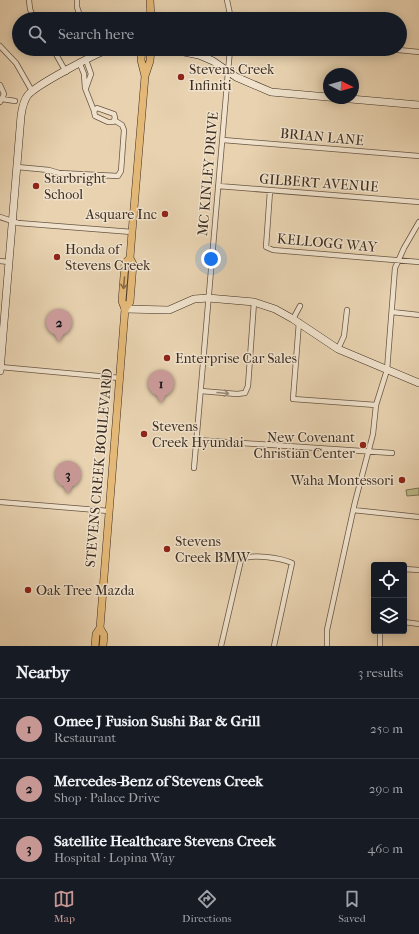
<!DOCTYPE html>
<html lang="en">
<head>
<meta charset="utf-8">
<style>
	body { margin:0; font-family:"IM FELL French Canon",serif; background:#242831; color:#f1f3f6 }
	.controls { position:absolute; right:12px; bottom:12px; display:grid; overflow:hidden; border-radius:4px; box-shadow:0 2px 10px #0003 }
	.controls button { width:36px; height:36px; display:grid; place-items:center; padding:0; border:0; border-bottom:1px solid #363941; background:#171b24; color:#f1f3f6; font:20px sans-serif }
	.compass { position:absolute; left:323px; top:68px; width:36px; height:36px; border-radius:50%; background:#171b24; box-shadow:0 2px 10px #0003; rotate:95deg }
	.you { position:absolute; left:211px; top:259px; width:14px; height:14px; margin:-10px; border:3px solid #fff; border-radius:50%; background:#1a73e8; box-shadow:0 0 0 6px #1a73e833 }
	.badge { display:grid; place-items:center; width:26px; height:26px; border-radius:50%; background:#c59692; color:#111; font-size:13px; font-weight:700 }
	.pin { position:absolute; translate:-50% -33px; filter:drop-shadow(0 1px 2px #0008) }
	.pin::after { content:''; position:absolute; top:21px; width:14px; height:12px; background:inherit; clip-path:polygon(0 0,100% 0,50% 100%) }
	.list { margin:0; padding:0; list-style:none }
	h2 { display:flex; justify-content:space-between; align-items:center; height:52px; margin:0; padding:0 16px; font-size:17px }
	h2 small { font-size:13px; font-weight:400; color:#9ea1a6 }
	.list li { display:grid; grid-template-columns:26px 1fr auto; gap:12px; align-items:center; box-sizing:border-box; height:60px; padding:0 16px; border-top:1px solid #363941 }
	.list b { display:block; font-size:15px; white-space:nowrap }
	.list p { margin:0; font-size:13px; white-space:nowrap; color:#9ea1a6 }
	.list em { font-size:13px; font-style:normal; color:#9ea1a6 }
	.icon { flex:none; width:22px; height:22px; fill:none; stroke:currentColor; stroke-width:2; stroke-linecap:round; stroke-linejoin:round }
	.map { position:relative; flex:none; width:419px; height:646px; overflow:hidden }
	.search { position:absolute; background:#171b24; box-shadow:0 2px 10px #0003; left:12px; right:12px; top:12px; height:44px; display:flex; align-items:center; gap:10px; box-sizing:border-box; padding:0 14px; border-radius:22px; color:#9ea1a6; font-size:15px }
	.sheet { height:232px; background:#171b24 }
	nav { display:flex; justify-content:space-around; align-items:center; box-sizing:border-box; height:56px; border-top:1px solid #363941; background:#171b24; font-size:11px; color:#9ea1a6 }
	nav a { display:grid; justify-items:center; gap:2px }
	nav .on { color:#c59692 }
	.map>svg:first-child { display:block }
	.green { fill:#bcba87; stroke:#7c7454 }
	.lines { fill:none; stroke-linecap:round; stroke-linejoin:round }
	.street-casing { stroke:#685644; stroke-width:6 }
	.secondary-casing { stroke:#3d2d20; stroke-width:8 }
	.primary-casing { stroke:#3d2d20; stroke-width:8 }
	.street { stroke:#f0e2cc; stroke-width:4.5 }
	.secondary { stroke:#f0e2cc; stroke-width:7 }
	.primary { stroke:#e4b978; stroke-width:7 }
	.oneway { stroke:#886c48 }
	.oneway2 { stroke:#968876 }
	.poi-dot { fill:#8f2418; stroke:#f0e2cc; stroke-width:1.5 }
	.labels { text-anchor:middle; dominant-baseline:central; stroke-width:3; stroke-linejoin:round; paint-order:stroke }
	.poi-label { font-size:14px; fill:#3d2d20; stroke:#f0e2cc; text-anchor:start }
	.street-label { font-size:14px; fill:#3d2d20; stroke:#f0e2cc }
</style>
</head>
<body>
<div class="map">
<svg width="419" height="646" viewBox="0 0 419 646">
	<rect width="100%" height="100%" fill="#e8d2b0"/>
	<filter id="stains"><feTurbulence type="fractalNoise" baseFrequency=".005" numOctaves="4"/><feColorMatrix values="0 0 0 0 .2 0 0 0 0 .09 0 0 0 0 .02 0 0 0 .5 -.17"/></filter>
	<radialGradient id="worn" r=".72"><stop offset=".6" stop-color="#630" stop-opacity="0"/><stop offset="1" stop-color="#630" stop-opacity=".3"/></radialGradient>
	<path class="green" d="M419,488v7l-12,1 -1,-6z"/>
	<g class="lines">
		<defs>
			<path id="street" d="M29,0l1,9 4,10
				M77,0v7l4,12
				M227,0l4,19
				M0,46l16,17 16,28
				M53,49l13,23
				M388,49l31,3
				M80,64l4,10 1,14 9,23
				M0,85l4,9 -4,8
				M86,88l5,-14 -5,-14
				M2,99l13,2
				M97,108l17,6 1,4 -2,4h-5l-13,-6 -1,-5z
				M223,140l196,16
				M17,167l32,3 10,3 59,3 3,-5 3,-41 -2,-5 -8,-5
				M218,186l201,16
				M270,191l-4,56 7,3 146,12
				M0,217l18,6 114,9
				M0,261l9,1
				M392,312l27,3
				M293,319l7,-13
				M299,322l-6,77 83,6
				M338,349l6,-13 3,-26
				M0,367l120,11
				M201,391l36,3 8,-1 3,-7 6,-84
				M197,440l195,13
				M194,468l36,-419
				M0,502l109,9
				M353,510l66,7
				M404,569l15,1
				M404,622l15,2
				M221,646l20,-86c10,-7 40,-2 51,3l-18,83
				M327,646v-16l28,-128 18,-68 3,-29 11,-35 8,-102 9,-20 15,-26
				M380,646v-15"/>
			<path id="secondary" d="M153,49l31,3 15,3 14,6 23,16 35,15 148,13
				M125,309l44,1 25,-11 14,-1 46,4 21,7 18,10 45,30 81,34
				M0,371l21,-255c1,-7 2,-15 7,-21 8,-10 67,-41 81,-46"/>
			<path id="primary" d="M150,0l1,19
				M142,49l-1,11 4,16
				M125,309l5,-7 3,-38 -3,-6 2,-26 13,-156 5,-15 1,-12
				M95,646l1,-12 4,-6
				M103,646l1,-11 -4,-7 25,-319 -3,-8 3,-38 5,-5"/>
		</defs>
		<use href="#street" class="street-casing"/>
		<use href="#secondary" class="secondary-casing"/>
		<use href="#primary" class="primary-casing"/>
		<use href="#street" class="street"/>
		<use href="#secondary" class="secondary"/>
		<use href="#primary" class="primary"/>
	</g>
	<defs><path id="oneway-shaft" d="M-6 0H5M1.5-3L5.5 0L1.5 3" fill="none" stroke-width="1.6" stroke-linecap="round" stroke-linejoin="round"/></defs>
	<use class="oneway" href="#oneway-shaft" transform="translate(124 283) rotate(95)"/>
	<use class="oneway2" href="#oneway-shaft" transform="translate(223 393) rotate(5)"/>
	<g class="poi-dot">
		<circle cx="181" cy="77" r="4"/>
		<circle cx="36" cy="186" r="4"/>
		<circle cx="165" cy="214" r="4"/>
		<circle cx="57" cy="257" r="4"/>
		<circle cx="167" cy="358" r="4"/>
		<circle cx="144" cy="434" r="4"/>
		<circle cx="363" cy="445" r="4"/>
		<circle cx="402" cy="480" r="4"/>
		<circle cx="167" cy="549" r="4"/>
		<circle cx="28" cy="590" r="4"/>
	</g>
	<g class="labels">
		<g class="poi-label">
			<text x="189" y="69">Stevens Creek<tspan x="189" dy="16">Infiniti</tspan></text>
			<text x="44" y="178">Starbright<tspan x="44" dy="16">School</tspan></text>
			<text x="157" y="214" text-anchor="end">Asquare Inc</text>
			<text x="65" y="249">Honda of<tspan x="65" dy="16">Stevens Creek</tspan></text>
			<text x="175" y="358">Enterprise Car Sales</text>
			<text x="152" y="426">Stevens<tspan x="152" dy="16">Creek Hyundai</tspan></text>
			<text x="355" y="437" text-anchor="end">New Covenant<tspan x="355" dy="16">Christian Center</tspan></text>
			<text x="394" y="480" text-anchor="end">Waha Montessori</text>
			<text x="175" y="541">Stevens<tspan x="175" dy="16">Creek BMW</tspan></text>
			<text x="36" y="590">Oak Tree Mazda</text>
		</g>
		<g class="street-label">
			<text transform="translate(322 137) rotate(5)">BRIAN LANE</text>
			<text transform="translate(208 174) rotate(-85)">MC KINLEY DRIVE</text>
			<text transform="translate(319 183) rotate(4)">GILBERT AVENUE</text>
			<text transform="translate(327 243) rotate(5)">KELLOGG WAY</text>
			<text transform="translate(99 468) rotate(-85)">STEVENS CREEK BOULEVARD</text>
		</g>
	</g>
	<rect width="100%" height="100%" filter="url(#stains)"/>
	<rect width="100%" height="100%" fill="url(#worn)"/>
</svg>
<div class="controls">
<button><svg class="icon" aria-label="locate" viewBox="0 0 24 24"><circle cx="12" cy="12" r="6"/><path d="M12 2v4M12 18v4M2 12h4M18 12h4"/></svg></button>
<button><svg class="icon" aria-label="layers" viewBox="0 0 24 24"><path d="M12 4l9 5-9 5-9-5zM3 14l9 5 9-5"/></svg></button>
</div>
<svg class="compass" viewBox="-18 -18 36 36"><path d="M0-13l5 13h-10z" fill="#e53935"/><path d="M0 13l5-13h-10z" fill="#9ea1a6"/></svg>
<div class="you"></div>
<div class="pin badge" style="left:161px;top:403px">1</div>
<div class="pin badge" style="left:59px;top:342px">2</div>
<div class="pin badge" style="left:68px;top:494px">3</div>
<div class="search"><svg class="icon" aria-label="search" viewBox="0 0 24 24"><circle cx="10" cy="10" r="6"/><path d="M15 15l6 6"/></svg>Search here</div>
</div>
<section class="sheet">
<h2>Nearby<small>3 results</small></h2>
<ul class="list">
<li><span class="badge">1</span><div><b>Omee J Fusion Sushi Bar &amp; Grill</b><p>Restaurant</p></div><em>250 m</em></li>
<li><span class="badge">2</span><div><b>Mercedes-Benz of Stevens Creek</b><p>Shop · Palace Drive</p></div><em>290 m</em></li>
<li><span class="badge">3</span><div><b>Satellite Healthcare Stevens Creek</b><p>Hospital · Lopina Way</p></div><em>460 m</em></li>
</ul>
</section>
<nav>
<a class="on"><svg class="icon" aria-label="map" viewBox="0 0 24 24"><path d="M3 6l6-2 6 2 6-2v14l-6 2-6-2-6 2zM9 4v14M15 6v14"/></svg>Map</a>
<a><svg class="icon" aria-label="directions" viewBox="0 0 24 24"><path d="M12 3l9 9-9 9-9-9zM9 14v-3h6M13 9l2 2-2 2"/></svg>Directions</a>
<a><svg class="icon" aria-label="saved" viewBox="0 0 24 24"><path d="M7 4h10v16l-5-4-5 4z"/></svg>Saved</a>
</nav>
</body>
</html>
